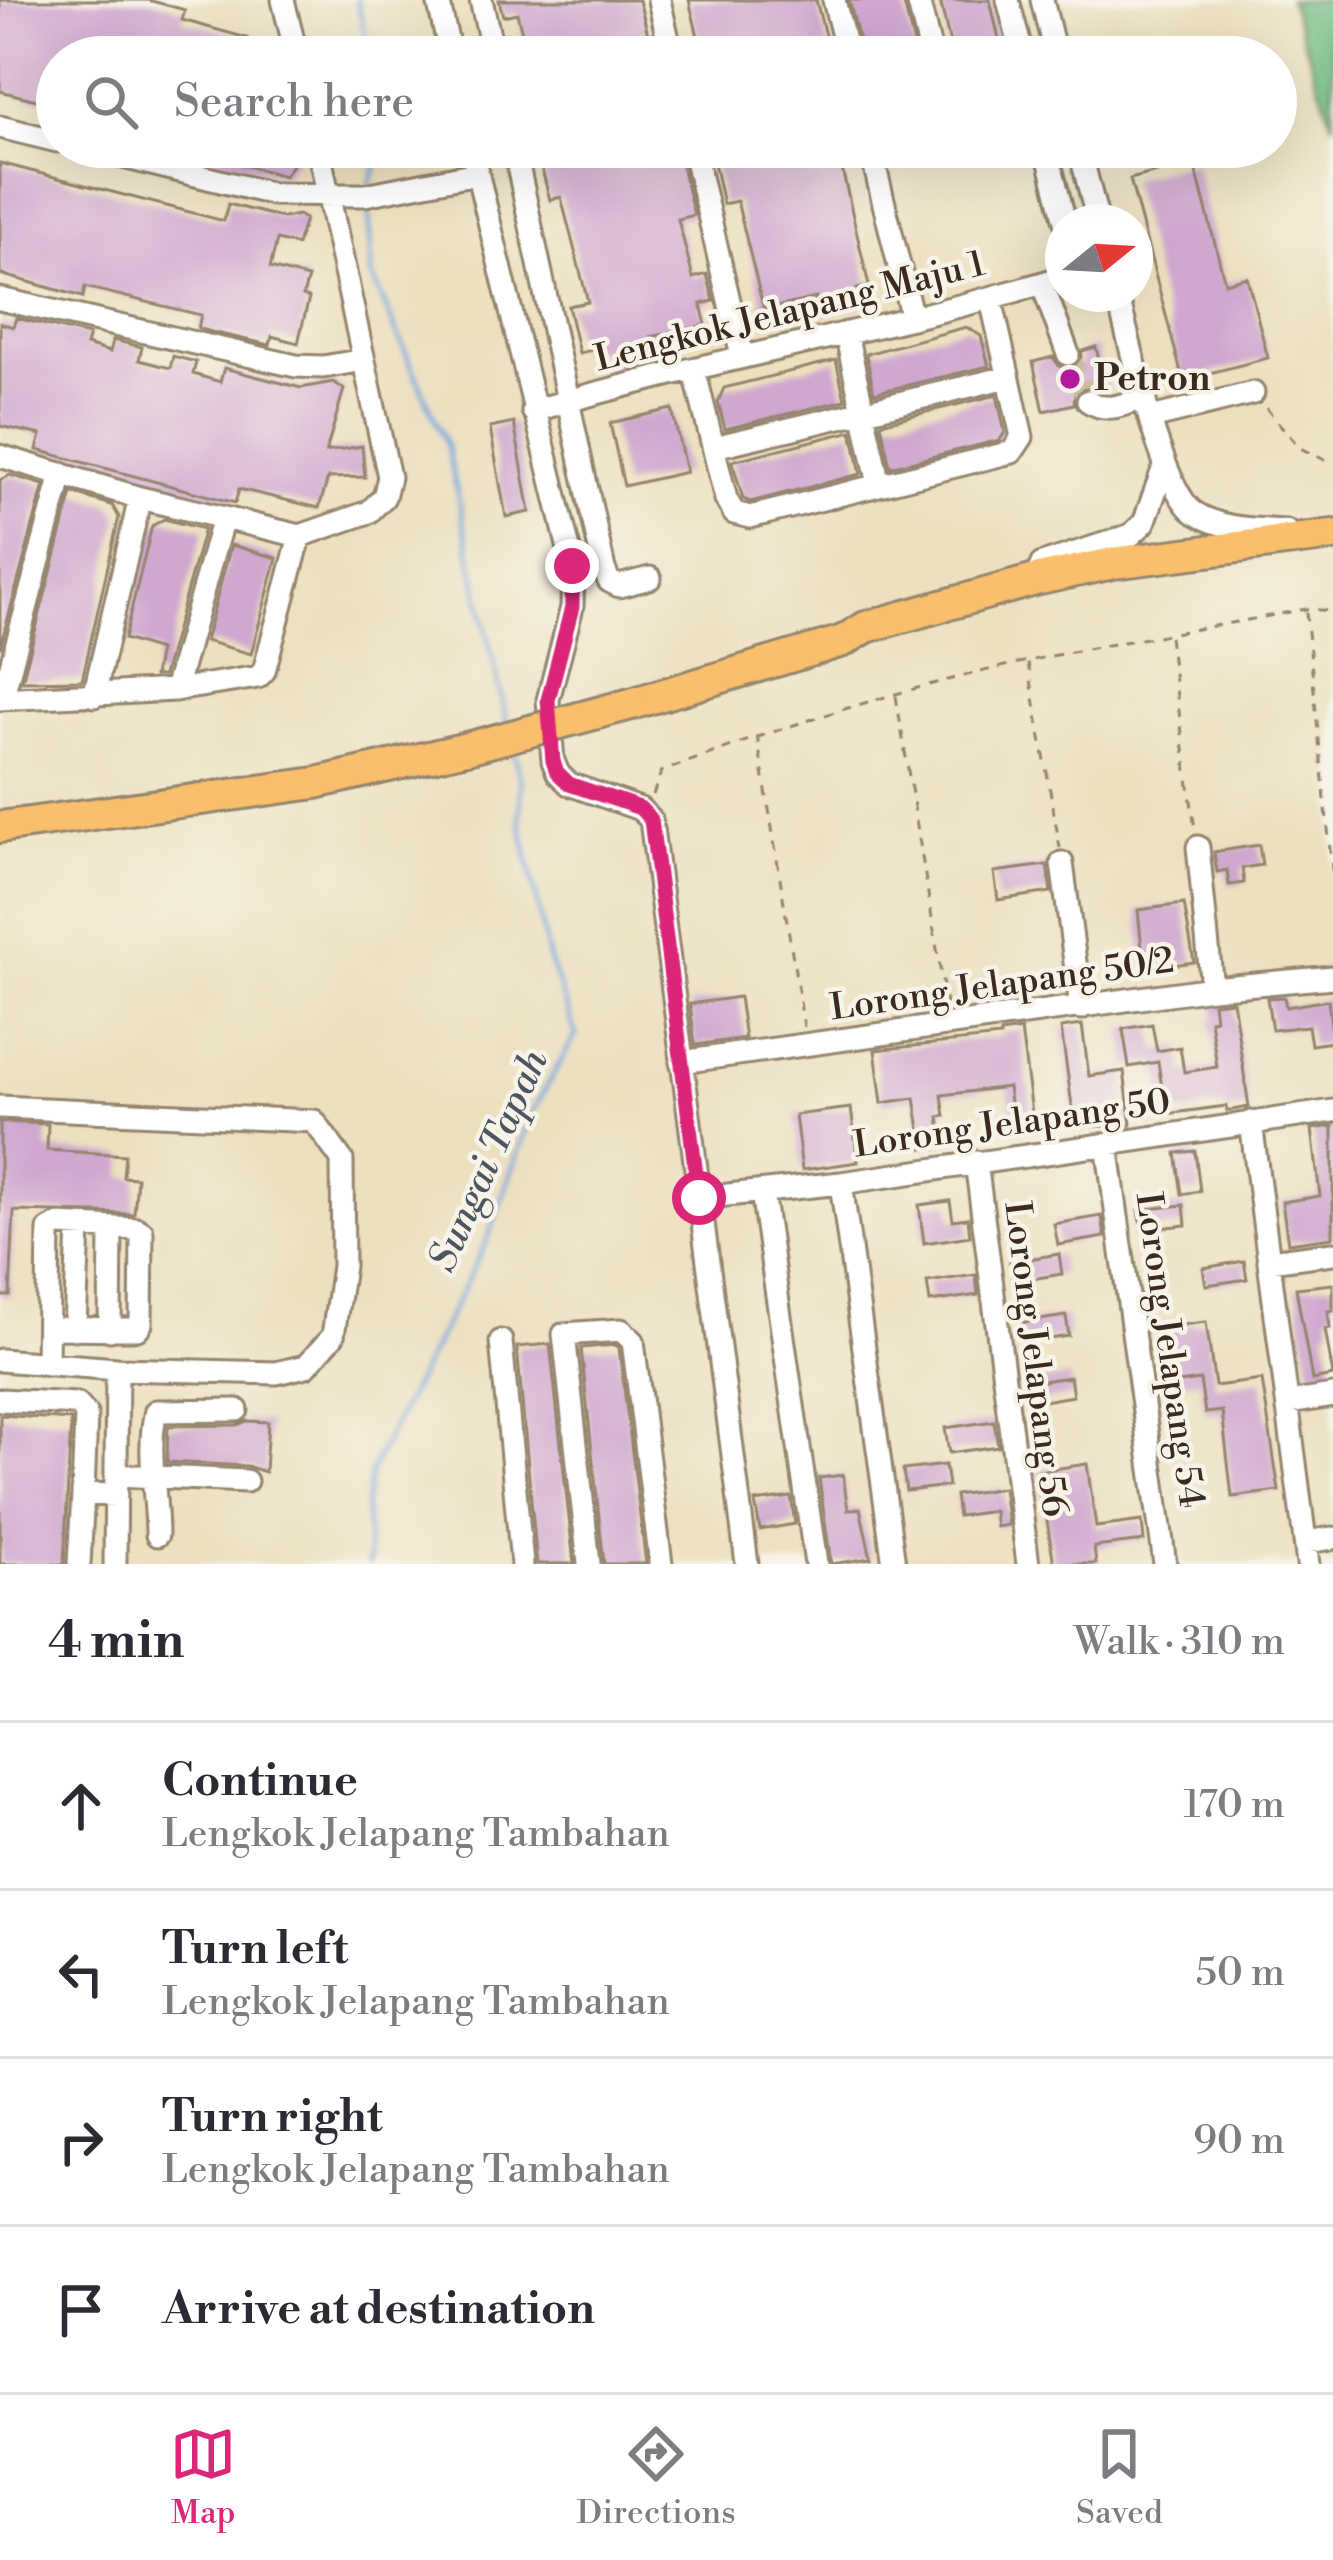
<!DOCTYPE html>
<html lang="en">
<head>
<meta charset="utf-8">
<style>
	body { margin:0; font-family:"Libre Bodoni",serif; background:#f7f7f7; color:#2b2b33 }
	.compass { position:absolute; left:1045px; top:204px; width:108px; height:108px; border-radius:50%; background:#fff; box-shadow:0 12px 48px #0002; rotate:72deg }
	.stop { position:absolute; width:36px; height:36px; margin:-27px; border:9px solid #db2777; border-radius:50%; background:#fff }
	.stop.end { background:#db2777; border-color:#fff; box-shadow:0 3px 12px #0008 }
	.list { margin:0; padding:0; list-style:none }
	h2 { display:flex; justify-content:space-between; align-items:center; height:156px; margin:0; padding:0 48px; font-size:51px }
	h2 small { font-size:39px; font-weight:400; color:#7c7c81 }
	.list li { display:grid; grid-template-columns:78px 1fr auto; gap:36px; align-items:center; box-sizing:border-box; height:168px; padding:0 48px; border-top:3px solid #e1e1e2 }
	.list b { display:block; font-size:45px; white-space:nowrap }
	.list p { margin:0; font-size:39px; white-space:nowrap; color:#7c7c81 }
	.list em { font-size:39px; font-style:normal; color:#7c7c81 }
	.icon { flex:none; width:66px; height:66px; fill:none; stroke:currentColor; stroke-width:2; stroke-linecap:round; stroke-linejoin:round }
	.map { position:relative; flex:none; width:1333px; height:1564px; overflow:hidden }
	.search { position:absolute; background:#fff; box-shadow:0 12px 48px #0002; left:36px; right:36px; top:36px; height:132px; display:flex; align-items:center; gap:30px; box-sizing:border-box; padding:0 42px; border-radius:66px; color:#7c7c81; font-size:45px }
	.sheet { height:828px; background:#fff }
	nav { display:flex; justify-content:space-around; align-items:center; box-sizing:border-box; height:168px; border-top:3px solid #e1e1e2; background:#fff; font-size:33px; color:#7c7c81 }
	nav a { display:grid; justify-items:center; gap:6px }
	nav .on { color:#db2777 }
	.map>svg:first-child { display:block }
	.forest { fill:#6cb982; stroke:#547250; stroke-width:3 }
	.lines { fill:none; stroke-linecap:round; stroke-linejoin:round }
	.stream { stroke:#6fa4dc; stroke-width:4.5 }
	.building { fill:#cfa7cf }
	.minor-tunnel { stroke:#c9bc9f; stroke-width:21; stroke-dasharray:21 10; stroke-linecap:butt }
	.minor-casing { stroke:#94856e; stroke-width:27 }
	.highway-casing { stroke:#94856e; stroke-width:36 }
	.path { stroke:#94856e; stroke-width:3; stroke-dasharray:9 9; stroke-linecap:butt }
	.minor { stroke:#fff; stroke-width:21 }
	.highway { stroke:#f9bf6d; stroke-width:30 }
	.highway-bridge-casing { stroke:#94856e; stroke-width:36; stroke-linecap:butt }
	.highway-bridge { stroke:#f9bf6d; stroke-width:30 }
	.route { stroke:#db2777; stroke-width:15 }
	.poi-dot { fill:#b5179e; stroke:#f7f3e8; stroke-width:4.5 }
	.labels { text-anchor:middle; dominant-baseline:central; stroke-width:9; stroke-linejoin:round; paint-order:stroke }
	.street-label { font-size:36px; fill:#3b2a1e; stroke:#f7f3e8 }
	.poi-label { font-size:36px; font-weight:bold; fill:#3b2a1e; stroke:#f7f3e8; text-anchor:start }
	.water-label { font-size:39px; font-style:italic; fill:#4d5560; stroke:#f7f3e8 }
</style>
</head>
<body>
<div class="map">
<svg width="1333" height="1564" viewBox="0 0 1333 1564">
	<rect width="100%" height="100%" fill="#f7f3e8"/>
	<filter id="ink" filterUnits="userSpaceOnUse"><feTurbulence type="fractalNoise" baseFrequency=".00833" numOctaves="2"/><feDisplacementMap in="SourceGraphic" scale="24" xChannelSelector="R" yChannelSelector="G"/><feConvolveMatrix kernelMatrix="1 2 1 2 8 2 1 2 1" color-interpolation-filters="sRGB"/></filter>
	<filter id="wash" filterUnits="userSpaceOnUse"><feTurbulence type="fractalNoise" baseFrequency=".004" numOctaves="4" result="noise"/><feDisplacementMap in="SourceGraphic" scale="48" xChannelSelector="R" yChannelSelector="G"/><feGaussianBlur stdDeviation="2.7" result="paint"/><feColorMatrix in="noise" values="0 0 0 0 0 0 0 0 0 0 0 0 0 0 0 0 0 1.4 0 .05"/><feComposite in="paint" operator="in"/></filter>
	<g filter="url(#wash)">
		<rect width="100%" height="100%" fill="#ece0bf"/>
		<path class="forest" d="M1289,0h44v125z"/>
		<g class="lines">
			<path class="stream" d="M357,0l14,57
				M369,187l15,-40
				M369,204l2,70 76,172 61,282
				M369,1564l-4,-59 6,-35 116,-229 45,-129 44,-77 -28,-78 -28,-139 1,-35 -7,-33"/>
		</g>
		<g id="blocks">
			<path class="building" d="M0,0h148l37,10 -3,10 65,18 -5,19h-185v48l-57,-14z
				M499,0h140l15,57h-142l-3,-12 15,-4 -7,-28 -14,3z
				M689,0h127l12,47 -17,4 1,6h-109z
				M849,0h54l14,57h-54z
				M940,0h50l13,57h-50z
				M192,147h111v3l-19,26 -92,-25z
				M536,147h141l17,68 -16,4 15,59 14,-4 7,27 -13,3 5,21 -55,12 5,21 -51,11 -4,-21 -22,5 -11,-47 20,-4 -27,-105 -11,3z
				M724,147h59v3l54,-3 32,139 -12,3 4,17 -41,9 -4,-17 -52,12 -27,-109 -14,3 -9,-41 13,-3z
				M1194,162l31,121 22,-6 21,81 -85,22 -53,-201z
				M0,163l224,58 4,-17 55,14 15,-3 7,4 -8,26 -20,-5 -7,28 38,10 -5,18 6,2 -11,45 -26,-7 -2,9 -59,-13 -13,-4 3,-13 -116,-28 -2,10 -83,-23z
				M16,318l73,17 -3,10 24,7 3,-12 29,7 -3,13 31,8 3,-12 23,6 -3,12 27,8 4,-14 77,20 32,-6 11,7 -18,63 36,-6 3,31 -37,1 -9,30 -80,-19 -4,14 -198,-53 4,-15 -41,-9v-103l13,4z
				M966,327l15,9 8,30 -115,27 -8,-39z
				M1096,347l10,45 -20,-6 -11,7 -1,11 -30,7 -11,-49 20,-5 6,9 13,2 8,-5 2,-12z
				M836,360l9,40 -120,29 -7,-27 6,-14z
				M997,395l8,37 -5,8 -110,27 -9,-44z
				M672,409l14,63 -62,14 -14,-63z
				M514,423l16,89 -24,5 -16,-89z
				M852,431l9,43 -111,28 -7,-3 -11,-38z
				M10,475l34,10 -44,163v-168z
				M72,493l40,12 7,12 -37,163 -60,1z
				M164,519l40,10 -41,147h-9l5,-26 -35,-11 28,-113z
				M231,545l46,13 -26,96 -46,-13z
				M1259,845l3,20 -20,3 2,15 -15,2 -2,-15 -10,2 -3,-20z
				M1047,865l4,27 -53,8 -4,-28z
				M1184,904l10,58 -50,7 -6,-59z
				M739,997l6,41 -50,7 -5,-41z
				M1284,997l2,10 42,-7 5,42 -22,3 -3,-19 -36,4 -5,-32z
				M1233,1001l16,106 -22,4 -1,-5 -60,8 -8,-52 -29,5 -6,-38 29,-5 5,27 23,-4 4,25 33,-5 -7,-47 5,-1 -2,-16z
				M1082,1025l7,51 35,-5 7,54 -56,2 -14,-99z
				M1021,1030l13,98 -20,3 -6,-44 -66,8 3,21 -6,1 4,28 -20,3 -8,-50 -33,5 -7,-53 125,-13v-4z
				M851,1108l7,54 -56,8 -7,-55z
				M0,1122l48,2 -1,26 78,5 -2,22 14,1 -3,36 -120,-3 -4,85h-10z
				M1333,1126v111l-45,6 -6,-41 38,-6 -8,-67z
				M1195,1151l5,40 -18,3 -6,-41z
				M950,1201l3,19 15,-2 2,18 -46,7 -5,-38z
				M1184,1205l2,20 -44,5 -3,-20z
				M1102,1216l3,21 -47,8 -4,-21z
				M1059,1254l3,20 -49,8 -3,-20z
				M1244,1261l3,18 -41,6 -3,-17z
				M976,1275l2,20 -48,7 -3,-20z
				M1333,1284v27h-5l2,17 -5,1 8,47 -21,4 -16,-92z
				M1066,1316l3,20 -46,7 -3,-20z
				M1206,1322l9,64 47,-6 17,111 -47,6 -10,-86 -17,2 -5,-33 -34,5 -8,-57z
				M550,1344l24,220h-37l-20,-217z
				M616,1345l3,3 27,216h-42l-23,-216z
				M1070,1377l3,19 -42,7 -3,-20z
				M0,1415l71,5 -7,144h-64z
				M247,1421l21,1 -3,50 -18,-6 -80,-4 1,-36 69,-1z
				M994,1421l4,25 -49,7 -4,-25z
				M1087,1464l9,63 46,-6 2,20 -50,6 2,17h-42l-15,-93z
				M945,1465l3,21 -42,5 -3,-21z
				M843,1475l5,35 12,-2 11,50 -40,6 -12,-86z
				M1003,1488l5,37 -12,2 -2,-16 -36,5 -3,-21z
				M791,1497l4,27 -35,6 -5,-28z"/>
		</g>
	</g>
	<g filter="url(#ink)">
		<use href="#blocks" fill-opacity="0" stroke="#94856e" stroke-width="3"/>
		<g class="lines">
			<path class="minor-tunnel" d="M1068,354l20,47"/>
			<defs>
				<path id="minor" d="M283,0l14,57
					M438,0l13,57
					M481,0l13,57
					M659,0l13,57
					M834,0l14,57
					M918,0l14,57
					M1008,0l15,57
					M1042,0l14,57
					M0,127l57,14
					M82,147l191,47 92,1 112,-22
					M471,147l102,419 -1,41 -24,93 5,61 5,12 11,11 71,25 11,11 96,744
					M514,147l90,422 5,12 10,5 31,-8
					M693,147l49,209
					M870,147l42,171
					M1046,147l19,75
					M1079,147l19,75
					M1042,283l26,71
					M1117,294c12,44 44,197 78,219 28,17 60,16 91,18
					M0,299l296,67 27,1 41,-7
					M846,333l33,152
					M694,369l32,130 8,14 16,4 262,-65 10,-15 -31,-138
					M1088,401c20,13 36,3 58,-4
					M533,411c175,-52 356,-81 530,-134
					M1151,418l102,-25
					M714,447l294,-70
					M0,456l140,42 160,38 69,-24 15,-15 5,-20 -71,-330
					M1035,580l7,-16 89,-29 13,-12 21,-59
					M175,690l48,-172
					M94,696l46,-198
					M0,699l175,-9 83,-13 6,-6 36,-135
					M2,699l60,-225
					M1198,847l14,141
					M1062,863l19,145
					M681,1062l531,-74 121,-11
					M0,1107l314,14 28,39 1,106 -10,70 -27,30 -30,7 -159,-4 -117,-9
					M1251,1122l57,442
					M1107,1144l58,420
					M976,1162l52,402
					M841,1183l53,381
					M762,1192l54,372
					M699,1198l142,-15 492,-72
					M1269,1261l64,-8
					M75,1329l4,-102
					M110,1330l1,-102
					M501,1341l21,223
					M47,1364l2,-134 9,-5 79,4 5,3 -1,92 -4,5 -89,-1
					M0,1400l77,4 9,10 -3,80 33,1
					M1288,1403l45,-7
					M116,1475l130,6
					M157,1535c0,-41 -11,-84 -1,-124l81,-1
					M1305,1542l28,-4
					M79,1564l4,-70
					M115,1564l2,-195
					M589,1564l-25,-230 57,-4 12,11 28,223"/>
				<path id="highway" d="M631,704l212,-63 23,-14 169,-47 78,-17 220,-28
					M0,827l316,-44 151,-35"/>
			</defs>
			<use href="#minor" class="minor-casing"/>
			<use href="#highway" class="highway-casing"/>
			<path class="path" d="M1266,408l34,40 33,16
				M1306,612l27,267
				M1169,637l26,193
				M1028,663l32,185
				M896,696l50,309
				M757,735l47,292
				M653,795l8,-23c119,-45 242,-84 367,-111 92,-20 186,-34 278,-52l27,2"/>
			<use href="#minor" class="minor"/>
			<use href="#highway" class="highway"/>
			<defs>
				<path id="highway-bridge" d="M467,748l164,-44"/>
			</defs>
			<use href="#highway-bridge" class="highway-bridge-casing"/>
			<use href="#highway-bridge" class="highway-bridge"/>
		</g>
	</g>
	<g class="lines" filter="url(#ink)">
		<path class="route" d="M572,566v41l-24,93 5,61 4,11 12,12 71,24 11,12 48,378"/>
	</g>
	<circle class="poi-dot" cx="1070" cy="379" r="12"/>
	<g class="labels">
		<g class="street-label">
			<text transform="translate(790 312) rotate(-14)">Lengkok Jelapang Maju 1</text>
			<text transform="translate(1002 985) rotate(-8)">Lorong Jelapang 50/2</text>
			<text transform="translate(1012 1124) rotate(-8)">Lorong Jelapang 50</text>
			<text transform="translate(1169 1350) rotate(82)">Lorong Jelapang 54</text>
			<text transform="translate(1035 1359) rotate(83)">Lorong Jelapang 56</text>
		</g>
		<g class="poi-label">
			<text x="1094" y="379">Petron</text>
		</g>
		<g class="water-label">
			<text transform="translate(489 1161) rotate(-66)">Sungai Tapah</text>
		</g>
	</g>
</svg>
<svg class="compass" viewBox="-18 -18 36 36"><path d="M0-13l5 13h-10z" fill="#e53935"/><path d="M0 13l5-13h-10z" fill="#7c7c81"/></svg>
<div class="stop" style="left:699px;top:1198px"></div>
<div class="stop end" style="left:572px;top:566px"></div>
<div class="search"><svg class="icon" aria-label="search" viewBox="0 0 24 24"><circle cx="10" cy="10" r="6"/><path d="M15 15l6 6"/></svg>Search here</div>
</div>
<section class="sheet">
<h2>4 min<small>Walk · 310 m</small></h2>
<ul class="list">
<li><svg class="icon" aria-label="ahead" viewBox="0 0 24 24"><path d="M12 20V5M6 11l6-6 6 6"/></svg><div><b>Continue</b><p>Lengkok Jelapang Tambahan</p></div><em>170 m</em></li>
<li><svg class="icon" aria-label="left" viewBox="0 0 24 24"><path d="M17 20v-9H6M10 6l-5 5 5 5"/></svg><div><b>Turn left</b><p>Lengkok Jelapang Tambahan</p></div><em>50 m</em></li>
<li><svg class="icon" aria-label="right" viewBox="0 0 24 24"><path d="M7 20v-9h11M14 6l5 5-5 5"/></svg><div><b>Turn right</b><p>Lengkok Jelapang Tambahan</p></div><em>90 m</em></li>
<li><svg class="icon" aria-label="arrive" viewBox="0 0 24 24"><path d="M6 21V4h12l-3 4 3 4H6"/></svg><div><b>Arrive at destination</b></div></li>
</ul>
</section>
<nav>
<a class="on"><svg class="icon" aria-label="map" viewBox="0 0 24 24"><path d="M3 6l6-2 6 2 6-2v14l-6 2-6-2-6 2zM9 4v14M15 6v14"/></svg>Map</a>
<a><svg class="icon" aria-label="directions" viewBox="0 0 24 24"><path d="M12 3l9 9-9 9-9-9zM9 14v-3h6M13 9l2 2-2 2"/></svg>Directions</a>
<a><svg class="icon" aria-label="saved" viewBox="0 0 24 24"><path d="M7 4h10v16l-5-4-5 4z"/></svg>Saved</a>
</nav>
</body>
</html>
